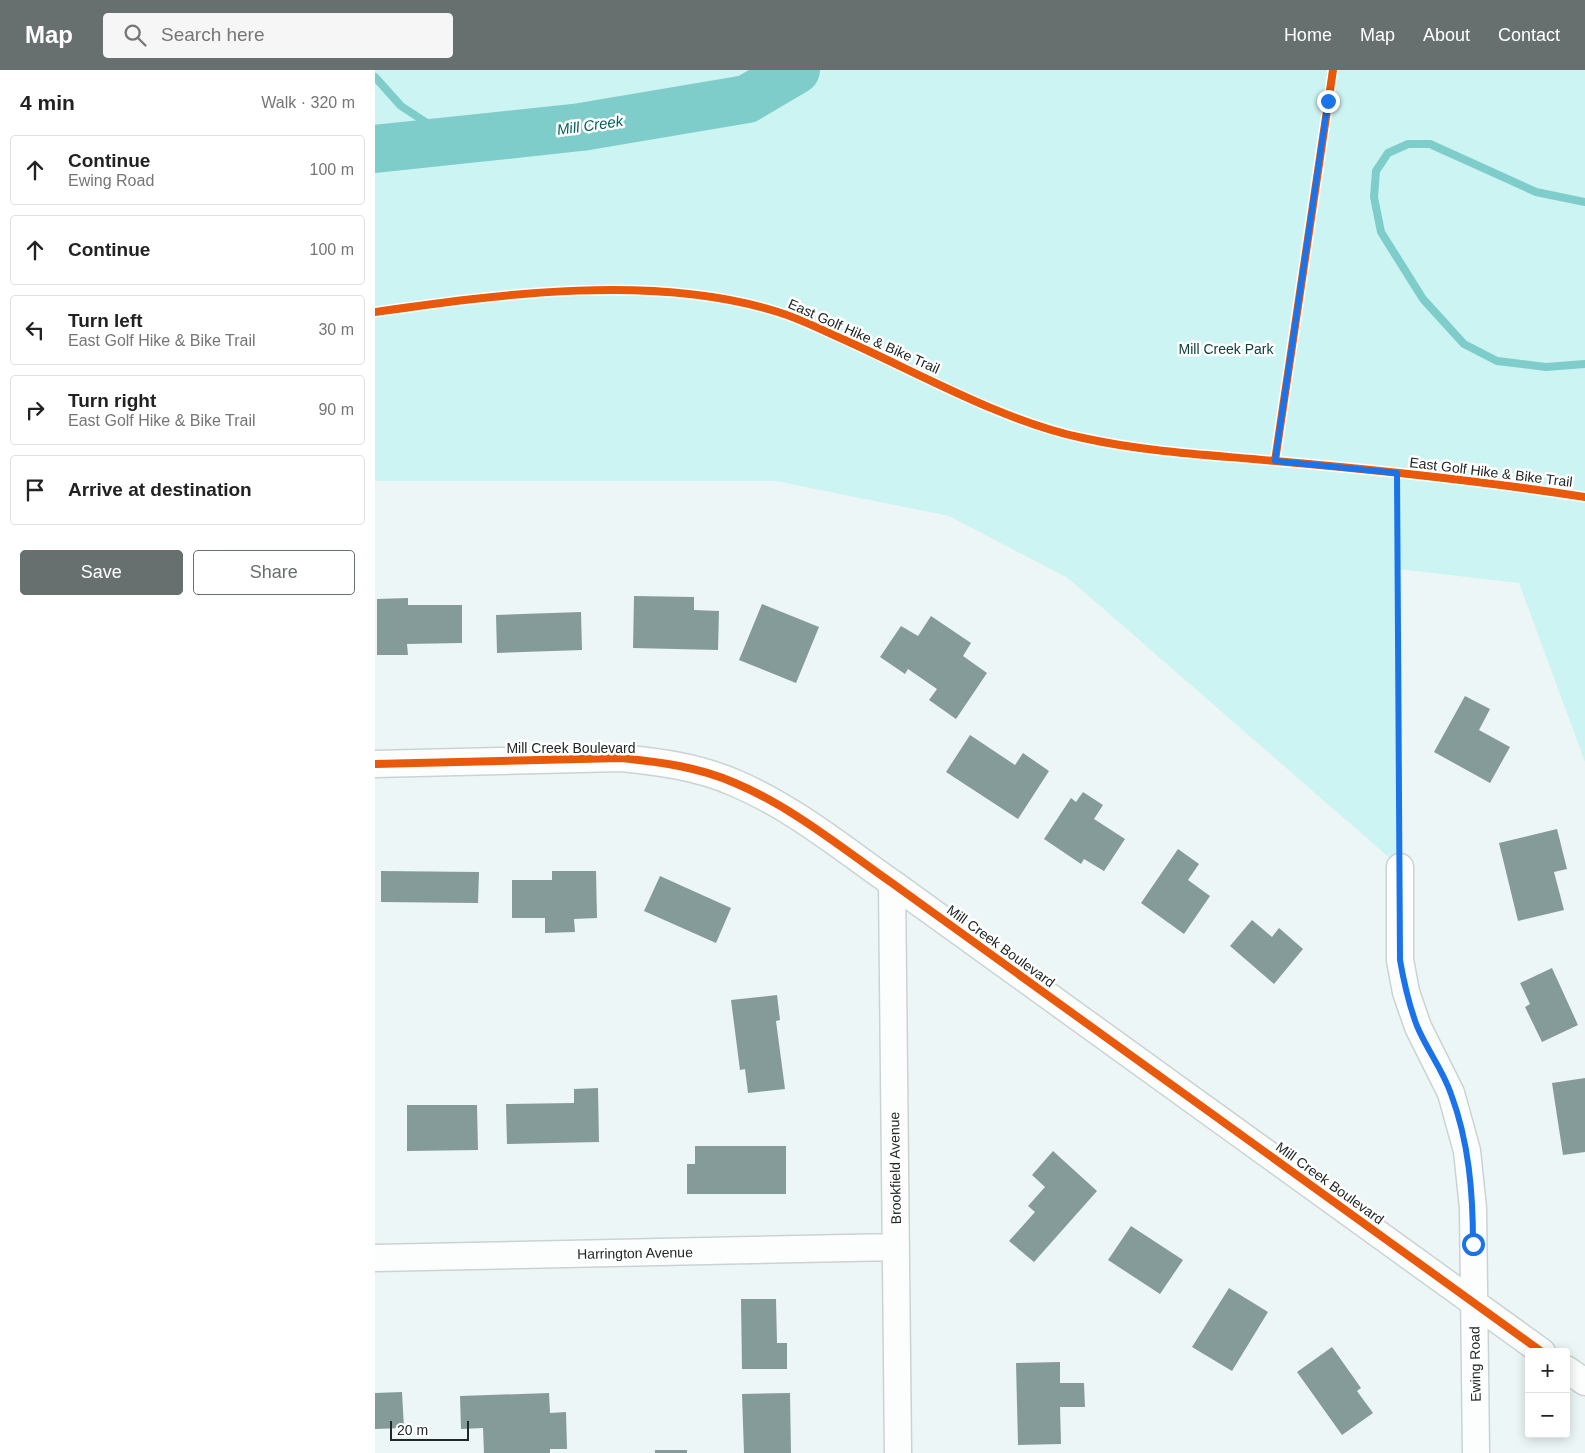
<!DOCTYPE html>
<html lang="en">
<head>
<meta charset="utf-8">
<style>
	body { margin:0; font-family:Helvetica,sans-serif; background:#f6f6f6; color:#222 }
	.controls { position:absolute; right:15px; bottom:15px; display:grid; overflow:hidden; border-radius:5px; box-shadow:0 2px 12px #0003 }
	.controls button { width:45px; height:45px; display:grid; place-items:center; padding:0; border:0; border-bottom:1px solid #e0e0e0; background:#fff; color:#222; font:25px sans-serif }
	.scale { position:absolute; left:15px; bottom:12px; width:79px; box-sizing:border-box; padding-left:5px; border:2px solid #212827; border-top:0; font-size:14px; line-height:18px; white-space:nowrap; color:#212827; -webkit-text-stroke:4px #fff; paint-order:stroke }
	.stop { position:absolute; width:15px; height:15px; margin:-11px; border:4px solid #1a73e8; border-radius:50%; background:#fff }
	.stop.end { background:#1a73e8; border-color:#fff; box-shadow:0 1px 5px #0008 }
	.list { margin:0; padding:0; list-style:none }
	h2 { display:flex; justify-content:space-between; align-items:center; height:65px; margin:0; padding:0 20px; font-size:21px }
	h2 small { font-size:16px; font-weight:400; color:#767676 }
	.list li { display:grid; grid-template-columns:32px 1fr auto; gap:15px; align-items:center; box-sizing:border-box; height:70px; margin:0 10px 10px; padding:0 10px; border:1px solid #e0e0e0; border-radius:5px }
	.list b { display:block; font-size:19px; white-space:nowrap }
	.list p { margin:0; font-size:16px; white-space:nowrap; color:#767676 }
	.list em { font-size:16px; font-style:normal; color:#767676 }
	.actions { display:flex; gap:10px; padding:15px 20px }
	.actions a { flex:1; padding:11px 0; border:1px solid #68706f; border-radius:5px; text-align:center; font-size:18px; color:#68706f }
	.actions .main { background:#68706f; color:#fff }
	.icon { flex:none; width:28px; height:28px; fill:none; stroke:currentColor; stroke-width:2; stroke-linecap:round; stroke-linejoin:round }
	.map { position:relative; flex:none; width:1210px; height:1383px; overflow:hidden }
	header { display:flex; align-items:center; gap:30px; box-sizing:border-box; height:70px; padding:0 25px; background:#68706f; color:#fff }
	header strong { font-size:24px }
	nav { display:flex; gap:28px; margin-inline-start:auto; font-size:18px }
	.search { width:350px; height:45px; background:#f6f6f6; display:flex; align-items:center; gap:12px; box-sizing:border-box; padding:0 18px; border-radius:5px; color:#767676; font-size:19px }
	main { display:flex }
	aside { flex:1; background:#fff }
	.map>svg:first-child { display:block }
	.green { fill:#ccf4f2 }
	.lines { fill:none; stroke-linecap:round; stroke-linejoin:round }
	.stream { stroke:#7ecdca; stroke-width:8 }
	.river { stroke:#7ecdca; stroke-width:48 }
	.building { fill:#859b9a }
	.minor-casing { stroke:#cbd3d2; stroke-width:29 }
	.path { stroke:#dbdede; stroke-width:3; stroke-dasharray:2.5 2.5; stroke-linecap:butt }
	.minor { stroke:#fcfefe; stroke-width:26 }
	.cycleway-casing { stroke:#fff; stroke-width:11 }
	.cycleway { stroke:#e8590c; stroke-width:8 }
	.route { stroke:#1a73e8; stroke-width:6 }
	.labels { text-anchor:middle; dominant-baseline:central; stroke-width:5; stroke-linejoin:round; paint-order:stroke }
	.street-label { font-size:14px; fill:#212827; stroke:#fff }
	.park-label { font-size:14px; fill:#0d403e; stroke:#fff }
	.water-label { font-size:15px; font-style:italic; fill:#00625f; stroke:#fff }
</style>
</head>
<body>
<header>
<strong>Map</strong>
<div class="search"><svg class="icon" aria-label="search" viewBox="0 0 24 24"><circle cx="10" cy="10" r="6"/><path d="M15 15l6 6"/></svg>Search here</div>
<nav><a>Home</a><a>Map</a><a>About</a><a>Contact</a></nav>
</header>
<main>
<aside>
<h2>4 min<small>Walk · 320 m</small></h2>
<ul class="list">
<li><svg class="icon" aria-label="ahead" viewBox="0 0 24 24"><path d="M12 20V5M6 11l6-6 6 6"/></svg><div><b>Continue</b><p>Ewing Road</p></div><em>100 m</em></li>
<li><svg class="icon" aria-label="ahead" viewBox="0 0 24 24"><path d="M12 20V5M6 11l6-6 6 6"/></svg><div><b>Continue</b></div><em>100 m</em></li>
<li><svg class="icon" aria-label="left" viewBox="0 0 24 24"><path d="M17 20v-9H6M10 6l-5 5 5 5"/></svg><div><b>Turn left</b><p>East Golf Hike &amp; Bike Trail</p></div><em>30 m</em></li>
<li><svg class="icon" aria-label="right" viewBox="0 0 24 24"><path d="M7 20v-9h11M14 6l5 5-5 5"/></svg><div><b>Turn right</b><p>East Golf Hike &amp; Bike Trail</p></div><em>90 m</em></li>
<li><svg class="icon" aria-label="arrive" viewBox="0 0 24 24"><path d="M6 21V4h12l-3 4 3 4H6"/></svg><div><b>Arrive at destination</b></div></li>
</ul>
<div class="actions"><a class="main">Save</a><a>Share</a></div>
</aside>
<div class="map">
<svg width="1210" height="1383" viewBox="0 0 1210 1383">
	<rect width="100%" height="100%" fill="#ecf6f6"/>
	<path class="green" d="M0,0h1210v692l-66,-179 -121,-14 2,298 -332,-289 -119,-62 -173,-35h-401z"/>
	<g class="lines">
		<path class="stream" d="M0,7l26,29 52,34
			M1210,132l-49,-10 -106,-48h-22l-20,9 -12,18 -2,26 7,35 42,67 41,45 33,17 49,6 39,-3"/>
		<path class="river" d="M0,79l206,-22 166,-28 49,-29"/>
	</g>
	<path class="building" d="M259,526l60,1v13l25,1 -1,39 -85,-2z
		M33,528v7h54v38l-55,1 1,11h-31v-56z
		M387,534l57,23 -23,56 -57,-23z
		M206,542l1,38 -85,3 -1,-38z
		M556,546l40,27 -8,13 24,17 -31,46 -27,-19 8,-11 -29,-20 -3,5 -25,-17 21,-31 17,10z
		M1090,626l25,13 -11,21 31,17 -20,36 -56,-31z
		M595,665l45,30 8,-12 26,18 -31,48 -72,-47z
		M708,722l20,13 -9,14 31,20 -21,32 -20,-12 -3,5 -37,-25 27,-41 5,4z
		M1182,759l10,40 -13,3 10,38 -46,11 -19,-78z
		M803,779l21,15 -11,16 22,16 -26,38 -43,-31z
		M6,801l98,1 -1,31 -97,-1z
		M177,801h44l1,47 -23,1 1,13 -30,1v-15h-33v-38h40z
		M285,806l71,32 -15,35 -72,-32z
		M877,850l20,17 7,-9 24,21 -29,35 -44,-38z
		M1177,898l26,57 -36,17 -17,-35 5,-3 -10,-21z
		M402,925l3,25 -4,1 9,68 -37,4 -3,-24 -5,1 -9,-70z
		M1210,1008v74l-22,3 -11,-72z
		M223,1018l1,54 -92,2 -1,-40 68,-1v-14z
		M32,1035h70l1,45 -71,1z
		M320,1076h91v48h-99v-30h8z
		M678,1081l44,40 -63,71 -25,-21 26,-29 -7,-6 17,-19 -13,-12z
		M756,1156l52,34 -23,34 -52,-34z
		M854,1218l39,24 -36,59 -40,-24z
		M366,1229h35l1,44h10v26h-45z
		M957,1277l29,41 -4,3 16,22 -31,22 -45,-63z
		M685,1292v21h24l1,24h-25l1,37 -43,1 -2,-82z
		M27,1322l2,36 -29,1v-36z
		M174,1323l1,20 16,-1 1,37h-17v4h-66l-1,-25 -22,1 -1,-33z
		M415,1323l1,60h-47l-2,-59z
		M280,1380h32v3h-32z"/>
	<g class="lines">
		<defs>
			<path id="minor" d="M0,694l246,-6c39,4 78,9 114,25 57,24 107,65 157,100l650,469
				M1025,797v93l6,32 12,35 33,66 16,58 6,57 3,245
				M517,813l6,570
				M0,1188l521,-11
				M1191,1299l19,13"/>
		</defs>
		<use href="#minor" class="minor-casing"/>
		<path class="path" d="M1023,403l2,369"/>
		<use href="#minor" class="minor"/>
		<defs>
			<path id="cycleway" d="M0,242c126,-18 280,-39 403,0 23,7 46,19 69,29 73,33 158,81 236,97 63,14 128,17 192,23 104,9 207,20 310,36
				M900,391l58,-391
				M0,694l246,-6c39,4 78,9 114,25 57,24 107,65 157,100l650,469"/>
		</defs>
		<use href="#cycleway" class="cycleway-casing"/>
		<use href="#cycleway" class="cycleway"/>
	</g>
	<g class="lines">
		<path class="route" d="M953,31l-53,360 122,12 3,487c4,23 9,45 17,66 10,24 26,44 34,68 18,48 22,99 22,150"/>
	</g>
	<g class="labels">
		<g class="street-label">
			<text transform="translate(489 266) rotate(24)">East Golf Hike &amp; Bike Trail</text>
			<text transform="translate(1116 402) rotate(7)">East Golf Hike &amp; Bike Trail</text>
			<text x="196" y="678">Mill Creek Boulevard</text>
			<text transform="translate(626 876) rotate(36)">Mill Creek Boulevard</text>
			<text transform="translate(520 1098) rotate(-91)">Brookfield Avenue</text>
			<text transform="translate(955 1113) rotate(36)">Mill Creek Boulevard</text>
			<text transform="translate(260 1183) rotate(-1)">Harrington Avenue</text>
			<text transform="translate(1100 1294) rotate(-91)">Ewing Road</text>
		</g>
		<g class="park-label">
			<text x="851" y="279">Mill Creek Park</text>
		</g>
		<g class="water-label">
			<text transform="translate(215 55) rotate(-8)">Mill Creek</text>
		</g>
	</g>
</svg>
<div class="controls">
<button>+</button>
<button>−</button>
</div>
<div class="scale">20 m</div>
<div class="stop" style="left:1098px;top:1174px"></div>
<div class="stop end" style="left:953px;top:31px"></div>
</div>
</main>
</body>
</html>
